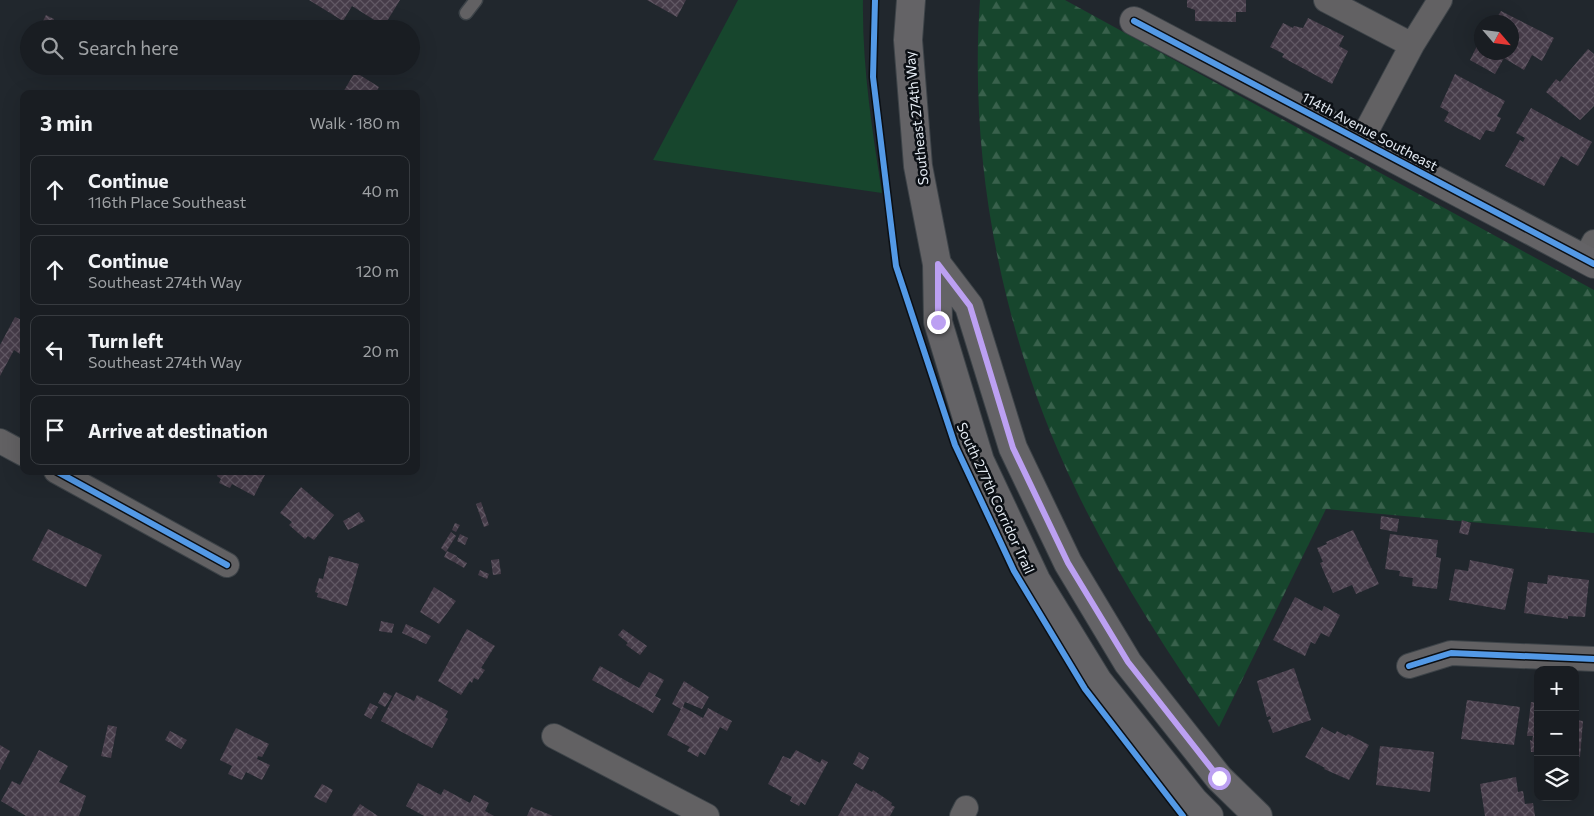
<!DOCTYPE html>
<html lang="en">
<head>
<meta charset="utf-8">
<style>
	body { margin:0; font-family:Commissioner,sans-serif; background:#22262a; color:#f1f3f6 }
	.controls { position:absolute; right:15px; bottom:15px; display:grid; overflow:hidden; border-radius:10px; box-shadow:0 5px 20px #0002 }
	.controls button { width:45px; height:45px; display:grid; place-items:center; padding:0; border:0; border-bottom:1px solid #373b40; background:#191d22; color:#f1f3f6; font:25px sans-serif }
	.compass { position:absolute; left:1474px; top:15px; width:45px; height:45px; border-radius:50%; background:#191d22; box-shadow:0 5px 20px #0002; rotate:118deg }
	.stop { position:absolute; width:15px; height:15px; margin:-11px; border:4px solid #bca0f2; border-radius:50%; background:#fff }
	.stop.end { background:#bca0f2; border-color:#fff; box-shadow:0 1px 5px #0008 }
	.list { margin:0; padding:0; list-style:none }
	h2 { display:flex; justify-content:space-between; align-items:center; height:65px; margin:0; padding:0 20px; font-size:21px }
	h2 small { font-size:16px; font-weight:400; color:#9fa2a5 }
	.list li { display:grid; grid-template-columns:32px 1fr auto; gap:15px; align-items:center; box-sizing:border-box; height:70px; margin:0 10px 10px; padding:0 10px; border:1px solid #373b40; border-radius:10px }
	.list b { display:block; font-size:19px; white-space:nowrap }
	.list p { margin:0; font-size:16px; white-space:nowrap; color:#9fa2a5 }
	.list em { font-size:16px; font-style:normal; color:#9fa2a5 }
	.icon { flex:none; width:28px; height:28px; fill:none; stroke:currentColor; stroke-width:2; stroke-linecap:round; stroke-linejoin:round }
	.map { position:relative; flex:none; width:1594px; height:816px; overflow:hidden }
	.search { position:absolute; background:#191d22; box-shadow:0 5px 20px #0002; left:20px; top:20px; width:400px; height:55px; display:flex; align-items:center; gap:12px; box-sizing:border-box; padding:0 18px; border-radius:28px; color:#9fa2a5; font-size:19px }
	.panel { position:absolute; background:#191d22; box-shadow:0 5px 20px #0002; left:20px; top:90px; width:400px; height:385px; border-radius:10px }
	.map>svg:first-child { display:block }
	.green { fill:#17462d }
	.forest { fill:url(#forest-firs) }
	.building { fill:url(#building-cross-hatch) }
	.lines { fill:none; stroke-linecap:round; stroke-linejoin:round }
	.lane-casing { stroke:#3d4348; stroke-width:15 }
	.street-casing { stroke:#3d4348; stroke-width:26 }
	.secondary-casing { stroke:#3d4348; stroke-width:30 }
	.lane { stroke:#626163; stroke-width:12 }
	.street { stroke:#626163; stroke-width:24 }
	.secondary { stroke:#646366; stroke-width:28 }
	.cycleway-casing { stroke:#0b0f14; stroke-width:9 }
	.cycleway { stroke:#5399e6; stroke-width:6 }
	.route { stroke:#bca0f2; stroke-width:6 }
	.labels { text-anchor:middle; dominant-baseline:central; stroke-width:5; stroke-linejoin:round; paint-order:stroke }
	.street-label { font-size:14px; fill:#e5ecf4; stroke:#0b0f14 }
</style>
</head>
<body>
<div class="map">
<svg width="1594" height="816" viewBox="0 0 1594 816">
	<defs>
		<pattern id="forest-firs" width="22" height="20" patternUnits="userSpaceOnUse" patternTransform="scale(1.25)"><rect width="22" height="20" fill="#17462d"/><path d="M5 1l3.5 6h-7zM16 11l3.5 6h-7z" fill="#39614c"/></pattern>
		<pattern id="building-cross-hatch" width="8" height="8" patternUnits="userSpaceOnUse" patternTransform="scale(1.25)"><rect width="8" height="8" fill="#463c49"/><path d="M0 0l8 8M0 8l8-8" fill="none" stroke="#615864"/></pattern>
	</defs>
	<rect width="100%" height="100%" fill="#21272d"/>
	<path class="green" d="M738,0h125c-1,65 9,129 19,193l-229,-33z"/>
	<path class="forest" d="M980,0h85l529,290v243l-268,-24 -107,218c-52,-75 -102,-152 -142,-235 -73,-150 -109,-325 -97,-492z"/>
	<path class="building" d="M309,0h91l-16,26 -32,-20 -9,15z
		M647,0h39l-9,17z
		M1187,0h59v12h-10v10l-41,-1v-11l-8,-3z
		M1501,11l53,27 -12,23 -10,-6 -8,15 -20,-12 -9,16 -25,-14 12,-24v16h30v-30h-18z
		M46,15l8,4 -5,10h-10z
		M1308,18l36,18 -5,10 9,5 -16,33 -50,-27 2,-3 -14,-7 13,-24 10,5 1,-2 9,2z
		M1588,49l6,5v52l-14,14 -34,-28 10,-13 4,3z
		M355,72l24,15 -4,7h-33z
		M1455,74l50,27 -8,15 4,2 -7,14 -8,-2 -6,10 -36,-19 5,-9 -9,-5z
		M1531,108l61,34 -14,24 -17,-10 -17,30 -39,-20 15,-26 3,2 2,-4 -9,-5z
		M15,317l9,4v26l-4,7 -6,-4 -14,26v-31z
		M219,471h48l-13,25 -22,-12 -2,4 -11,-5 2,-4 -4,-3z
		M301,487l33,28 -20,25 -6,-4 -3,3 -16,-14 3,-3 -12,-9z
		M481,502l8,23 -5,2 -8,-23z
		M359,512l6,9 -17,9 -5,-9z
		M1381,516l18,3 -2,13 -17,-3z
		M1462,520l9,3 -3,12 -9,-2z
		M455,523l5,2 -4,7 -4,-2z
		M48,529l54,26 -16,32 -54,-27z
		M1353,530l26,54 -23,10 -4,-9 -19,8 -13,-30 3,-1 -6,-14 10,-4 -1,-2z
		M451,532l5,4 -10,16 -5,-4z
		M460,534l8,4 -3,7 -8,-4z
		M1390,534l48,6 -2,17 5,1 -4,31 -25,-3 1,-8 -14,-2 1,-5 -15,-2z
		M447,551l10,5 -3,6 -10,-5z
		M329,556l30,8 -12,42 -30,-9 1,-4 -3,-1 4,-14 4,1z
		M457,557l10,6 -3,5 -10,-6z
		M499,559l2,15 -8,1 -2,-15z
		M1470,560l44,9 -9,41 -56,-10 6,-31 13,2z
		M480,570l9,4 -2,5 -9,-4z
		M1548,575l41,5 -4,37 -17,-1v3l-44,-6 4,-31 19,2z
		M434,587l22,14 -17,23 -19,-12z
		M1295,597l27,14 2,-5 16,9 -11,22 -8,-4 -6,11 -4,-2 -6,14 -32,-16z
		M381,621l13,3 -2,9 -13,-2z
		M406,624l25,12 -5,8 -24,-11z
		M467,629l28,17 -14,22 4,2 -7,10 -4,-2 -2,5 -2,-2 -9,14 -23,-14z
		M623,629l24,17 -7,9 -14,-10 2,-2 -10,-8z
		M600,666l39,22 10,-16 15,8 -9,16 6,3 -8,14 -61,-33z
		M1294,668l17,52 -38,13 -5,-13 3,-1 -1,-3 -3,1 -10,-36z
		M684,681l25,16 -7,12 -17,-7 -2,5 20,11 5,-10 24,13 -5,10 -7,-4 -15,28 -5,-3 -2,5 -11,-6 3,-4 -23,-12 14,-26 -9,-5z
		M384,692l8,4 -7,11 -7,-4z
		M396,692l18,9 3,-6 31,16 -3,6 3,2 -16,29 -51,-27z
		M1467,700l53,7 -6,38 -53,-6z
		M1531,702l7,1v49h-7l-1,-12 2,1 1,-5h-6z
		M370,703l8,4 -7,12 -7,-4z
		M1575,720l8,1 -3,36 -5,-1z
		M108,725l9,2 -6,31 -10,-2z
		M1322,727l13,7 2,-3 9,5 2,-2 21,11 -20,35 -25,-11 1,-1 -20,-11z
		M236,728l33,16 -7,13 -4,-1 -1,3 13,6 -8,15 -16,-8 -4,8 -14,-6 4,-8 -12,-6z
		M170,731l17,9 -6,9 -16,-9z
		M0,745l10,6 -10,19z
		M1380,746l54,6 -4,40 -54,-7z
		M39,750l29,16 -9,16 27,14 -7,20h-53l-25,-15 11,-20 8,4z
		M796,750l24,13 2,-4 6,3 -23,43 -4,-3 -2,4 -9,-5 2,-4 -24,-13 15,-28 7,3z
		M859,752l10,6 -6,12 -10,-6z
		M1516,777l2,15 5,-1 2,13 8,-1 2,13h-50l-5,-32z
		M418,783l23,12 3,-6 26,14 4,-8 15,8 -4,8 9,5h-70l-18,-10z
		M856,783l16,9 1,-2 19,13 -1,2 4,2 -5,9h-52z
		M322,784l11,6 -7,13 -12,-6z
		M360,804l18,12h-26z
		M531,807l22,9h-26z"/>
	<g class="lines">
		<defs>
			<path id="lane" d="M466,13l10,-13"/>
			<path id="street" d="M1326,0l86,45
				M1361,141l51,-96 28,-45
				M1585,259l9,-17
				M0,441l24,13
				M56,471l171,94
				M1409,666l42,-13 143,6
				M554,736l153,80
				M962,816l4,-8"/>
			<path id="secondary" d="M911,0l-3,40 10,126 19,98 1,58 42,139 56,119 62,101 96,120 15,15
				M1134,21l460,243
				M937,264l32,42 44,142 55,115 60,100 91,115 39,38"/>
		</defs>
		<use href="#lane" class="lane-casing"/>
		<use href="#street" class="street-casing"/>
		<use href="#secondary" class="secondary-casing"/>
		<use href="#lane" class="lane"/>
		<use href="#street" class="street"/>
		<use href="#secondary" class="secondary"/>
		<defs>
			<path id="cycleway" d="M875,0l-2,77 23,189 59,179 59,126 71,118 98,127
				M1134,21l460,243
				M56,471l171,94
				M1409,666l42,-13 143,6"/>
		</defs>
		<use href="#cycleway" class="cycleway-casing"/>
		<use href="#cycleway" class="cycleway"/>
	</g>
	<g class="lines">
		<path class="route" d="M938,322v-58l32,42 43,142 55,115 60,99 91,116"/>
	</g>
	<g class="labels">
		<g class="street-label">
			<text transform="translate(916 118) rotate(-96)">Southeast 274th Way</text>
			<text transform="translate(1370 131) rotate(28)">114th Avenue Southeast</text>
			<text transform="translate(996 498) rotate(65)">South 277th Corridor Trail</text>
		</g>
	</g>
</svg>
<div class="controls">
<button>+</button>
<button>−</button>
<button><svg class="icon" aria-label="layers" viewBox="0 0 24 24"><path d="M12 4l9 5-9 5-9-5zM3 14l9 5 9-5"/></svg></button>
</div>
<svg class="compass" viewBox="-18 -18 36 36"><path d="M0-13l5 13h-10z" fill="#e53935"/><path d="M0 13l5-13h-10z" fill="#9fa2a5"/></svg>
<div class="stop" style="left:1219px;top:778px"></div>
<div class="stop end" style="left:938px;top:322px"></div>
<div class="search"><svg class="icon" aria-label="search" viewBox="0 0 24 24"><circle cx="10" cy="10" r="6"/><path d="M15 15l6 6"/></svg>Search here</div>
<section class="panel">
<h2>3 min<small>Walk · 180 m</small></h2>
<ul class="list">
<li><svg class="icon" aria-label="ahead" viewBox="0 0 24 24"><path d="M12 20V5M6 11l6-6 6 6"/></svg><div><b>Continue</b><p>116th Place Southeast</p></div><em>40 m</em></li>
<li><svg class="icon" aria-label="ahead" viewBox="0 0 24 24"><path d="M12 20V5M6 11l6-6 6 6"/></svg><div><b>Continue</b><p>Southeast 274th Way</p></div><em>120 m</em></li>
<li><svg class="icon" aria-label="left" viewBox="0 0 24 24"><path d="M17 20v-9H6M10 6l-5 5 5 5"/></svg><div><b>Turn left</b><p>Southeast 274th Way</p></div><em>20 m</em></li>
<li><svg class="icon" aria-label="arrive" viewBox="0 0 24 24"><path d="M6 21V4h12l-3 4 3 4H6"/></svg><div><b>Arrive at destination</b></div></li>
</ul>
</section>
</div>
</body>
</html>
